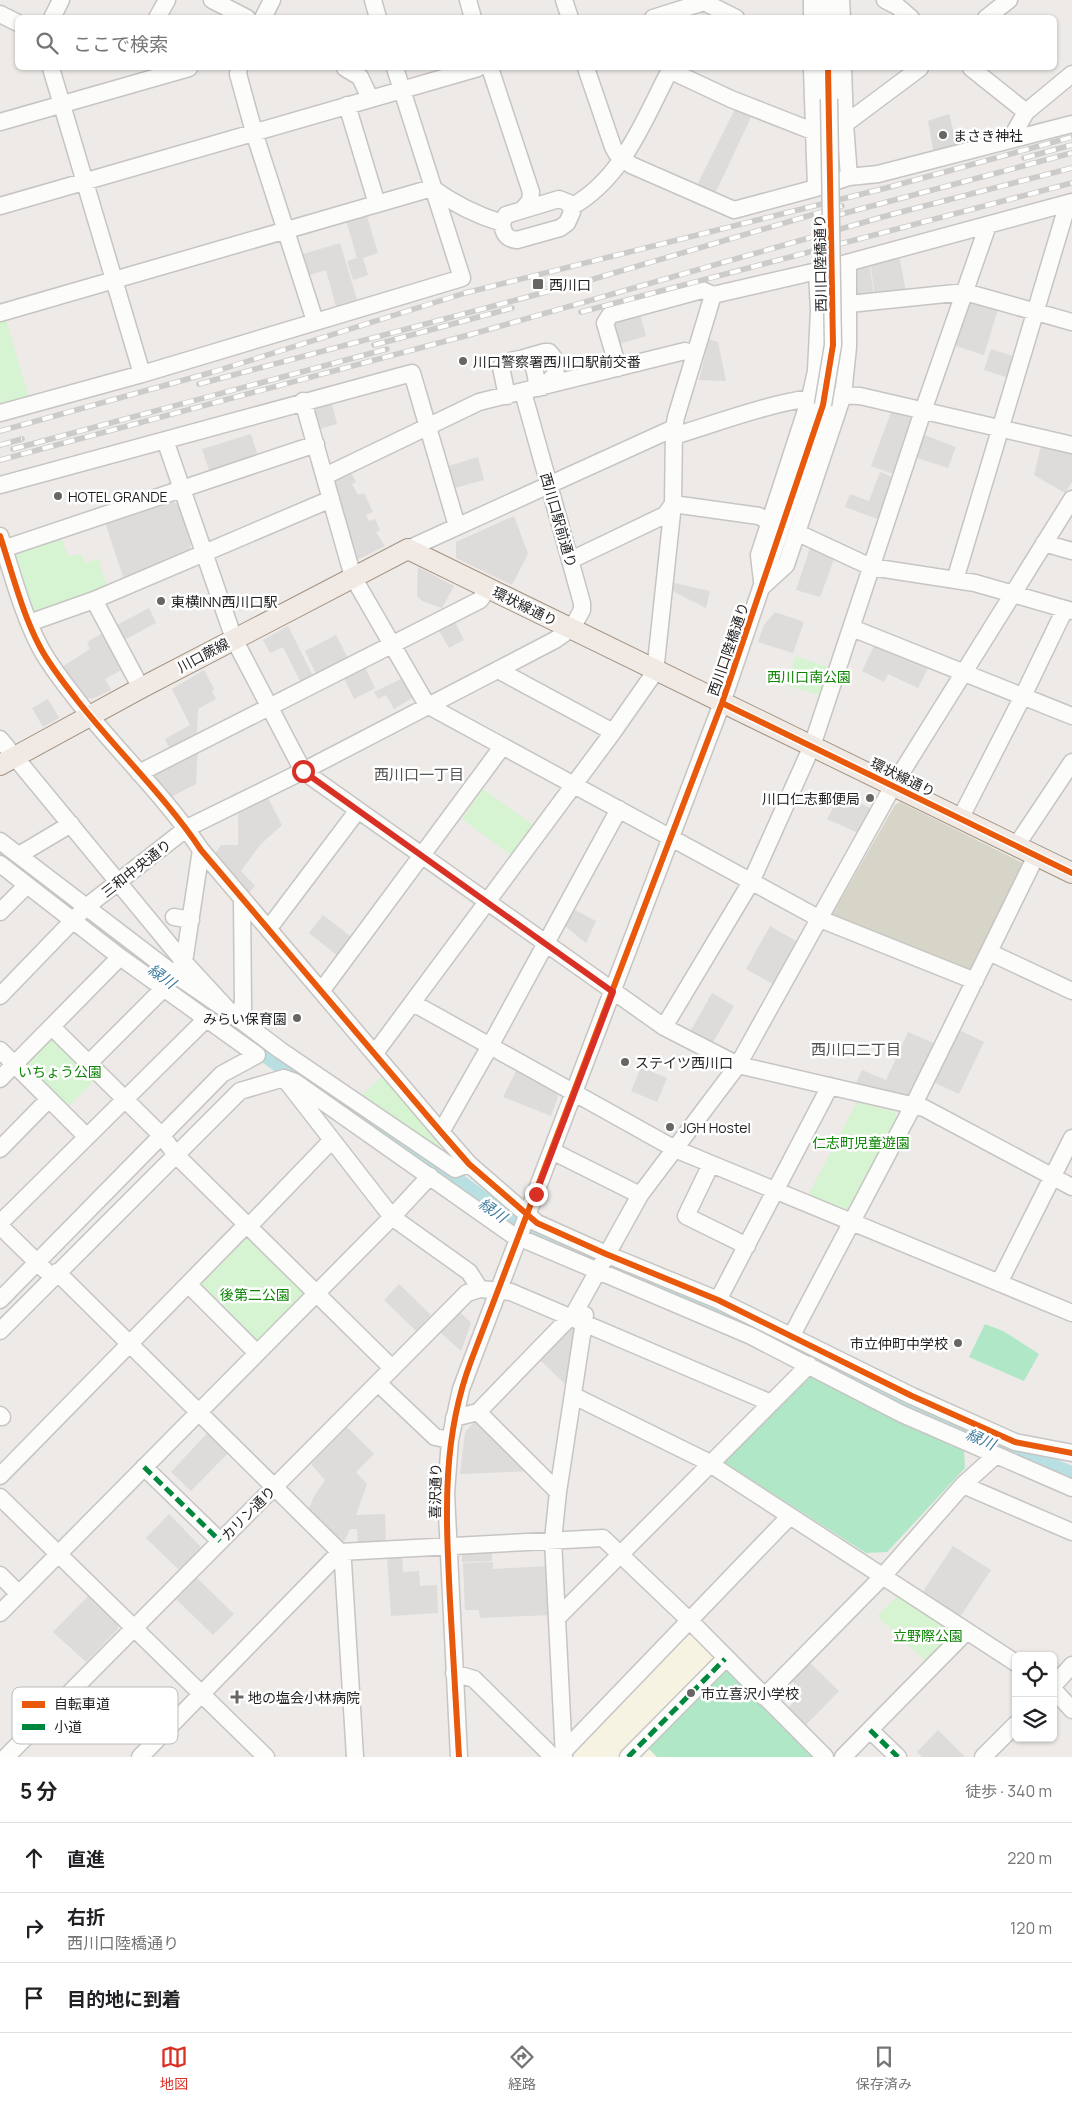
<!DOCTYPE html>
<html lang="ja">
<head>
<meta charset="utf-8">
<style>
	body { margin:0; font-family:Manrope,"Noto Sans JP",sans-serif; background:#f2f2f2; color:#202124 }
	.controls { position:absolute; right:15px; bottom:15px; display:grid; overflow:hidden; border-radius:8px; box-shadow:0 1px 4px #0004 }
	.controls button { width:45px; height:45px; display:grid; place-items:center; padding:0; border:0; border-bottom:1px solid #e0e0e0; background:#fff; color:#202124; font:25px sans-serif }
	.stop { position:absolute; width:15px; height:15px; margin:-11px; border:4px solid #d93025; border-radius:50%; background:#fff }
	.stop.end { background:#d93025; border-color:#fff; box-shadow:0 1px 5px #0008 }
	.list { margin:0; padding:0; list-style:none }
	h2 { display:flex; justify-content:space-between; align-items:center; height:65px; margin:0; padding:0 20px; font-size:21px }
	h2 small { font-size:16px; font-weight:400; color:#757577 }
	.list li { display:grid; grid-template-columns:32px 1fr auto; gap:15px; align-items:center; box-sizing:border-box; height:70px; padding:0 20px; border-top:1px solid #e0e0e0 }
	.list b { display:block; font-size:19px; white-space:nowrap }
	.list p { margin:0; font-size:16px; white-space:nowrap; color:#757577 }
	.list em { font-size:16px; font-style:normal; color:#757577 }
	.icon { flex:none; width:28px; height:28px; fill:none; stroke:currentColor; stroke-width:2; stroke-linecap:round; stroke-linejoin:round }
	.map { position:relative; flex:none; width:1072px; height:1757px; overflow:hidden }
	.search { position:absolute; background:#fff; box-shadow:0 1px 4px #0004; left:15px; right:15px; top:15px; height:55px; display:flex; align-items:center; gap:12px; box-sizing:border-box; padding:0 18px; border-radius:8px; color:#757577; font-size:19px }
	.sheet { height:275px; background:#fff }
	nav { display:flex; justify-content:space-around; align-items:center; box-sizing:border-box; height:70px; border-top:1px solid #e0e0e0; background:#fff; font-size:14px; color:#757577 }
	nav a { display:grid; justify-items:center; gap:2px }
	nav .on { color:#d93025 }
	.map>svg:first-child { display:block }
	.education { fill:#f7f3e2 }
	.religious { fill:#dbdad9 }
	.construction { fill:#d7d4c8 }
	.park { fill:#d6f4d1 }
	.pitch { fill:#afe7c7 }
	.parking { fill:#dddcdb }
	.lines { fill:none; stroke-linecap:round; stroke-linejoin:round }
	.river { stroke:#b8e0e2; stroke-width:21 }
	.minor-casing { stroke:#c6c5c3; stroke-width:19 }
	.major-casing { stroke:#a39483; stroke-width:22 }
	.minor { stroke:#fcfcfb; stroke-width:16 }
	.major { stroke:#f1eae4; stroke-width:20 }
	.rail-casing { stroke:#cbcbca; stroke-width:5.5 }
	.rail { stroke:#fff; stroke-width:4; stroke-dasharray:11; stroke-linecap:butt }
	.minor-bridge-casing { stroke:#c6c5c3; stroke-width:19; stroke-linecap:butt }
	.minor-bridge { stroke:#fcfcfb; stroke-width:16 }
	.quiet { stroke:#00873e; stroke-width:5; stroke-dasharray:10 5; stroke-linecap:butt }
	.cycleway-casing { stroke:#fff; stroke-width:9 }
	.cycleway { stroke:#e8590c; stroke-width:6 }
	.route { stroke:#d93025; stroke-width:6 }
	.poi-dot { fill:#676665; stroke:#fff; stroke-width:2 }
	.labels { text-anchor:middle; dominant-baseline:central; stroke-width:5; stroke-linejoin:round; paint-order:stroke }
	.poi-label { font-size:14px; fill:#1f1f1f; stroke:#fff; text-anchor:start }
	.street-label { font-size:14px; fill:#1f1f1f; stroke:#fff }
	.park-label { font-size:14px; fill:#0d8505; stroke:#fff }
	.neighbourhood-label { font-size:15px; fill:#525252; stroke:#fff }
	.water-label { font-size:15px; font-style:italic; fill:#3d7a9c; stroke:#fff }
	.key { fill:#fff; stroke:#bcbcbc; stroke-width:1 }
	.key-label { font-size:14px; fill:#1f1f1f }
</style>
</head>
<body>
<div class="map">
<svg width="1072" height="1757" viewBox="0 0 1072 1757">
	<rect width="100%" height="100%" fill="#edeae7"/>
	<path class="education" d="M690,1630l128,127h-252z"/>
	<path class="religious" d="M949,114l9,35 -24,6 -6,-34z"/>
	<path class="construction" d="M900,802l125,62 -51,105 -9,4 -128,-52 -4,-8 62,-108z"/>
	<path class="park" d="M6,320l23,79 -29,9v-87z
		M61,537l7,19 13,-2 3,9 14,-4 9,27 -67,30 -8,-3 -18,-54 5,-7z
		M795,656l36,12 -9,28 -36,-11z
		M483,789l50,36 -22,30 -49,-36z
		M53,1033l45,44 -32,32 -44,-44z
		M383,1076l66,81 -87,-62z
		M857,1102l38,10 2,9 -47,90 -6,2 -37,-16z
		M245,1235h4l59,57 -50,54 -62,-61z
		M900,1594l57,36 -29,33 -51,-47z"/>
	<path class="pitch" d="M985,1324l18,7 36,23 -15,27 -55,-24z
		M809,1373l155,78 1,17 -78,84 -21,1 -143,-91z
		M726,1668l91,89h-160l-8,-8z"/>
	<path class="parking" d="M738,109l14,6 -38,81 -13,-6 -3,-7 36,-72z
		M366,213l12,40 -15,5 5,17 -15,5 -6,-19 10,-3 -11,-38z
		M340,243l18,60 -21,7 -11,-40 -19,6 -7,-21z
		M899,254l7,39 -31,3 -5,-35z
		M869,261l5,35 -12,3 -9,-7v-21l8,-9z
		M976,299l23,7 -15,49 -31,-10 14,-41z
		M639,311l7,25 -30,9 -4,-27z
		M709,339l9,3 8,39 -27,-1z
		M991,349l25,8 -7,21 -25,-8z
		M331,400l6,24 -18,5 -6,-25z
		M892,410l19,5 5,7 -20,53 -25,-9z
		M251,434l8,25 -48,17 -9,-27z
		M922,434l34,13 -8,21 -34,-11z
		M1041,446l31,7v29l-7,11 -31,-18z
		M478,457l6,23 -33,9 -6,-22z
		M349,469l7,13 -4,2 6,11 6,-2 9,19 -7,3 3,6 6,-2 5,11 -4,2 9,14 -26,13 -8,-4 -18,-70 3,-10z
		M880,472l15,6 -15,42 -35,-13 5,-13 19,7z
		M168,500l12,5 11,41 -5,10 -62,24 -19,-58z
		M514,516l14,38 -16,31 -56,-27v-16z
		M811,545l24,12 -15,40 -24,-7z
		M418,567l36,19 -12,22 -20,-7 -5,-5z
		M670,582l40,9 -4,17 -36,-18z
		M149,608l7,15 -36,19 -7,-15z
		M775,612l29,10 -11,31 -35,-11 6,-17z
		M453,618l11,22 -15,8 -12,-21z
		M288,626l25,50 -12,7 -18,-36 -13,6 -7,-13z
		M108,630l19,37 -22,12 6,11 -19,9 -9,-3 -21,-29 28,-18 -3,-7z
		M336,635l12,23 -32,16 -11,-23z
		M876,642l53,24 -11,22 -30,-14 -4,8 -22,-11z
		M364,665l11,23 -21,11 -11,-23z
		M204,670l10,19 -2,2 4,8 -18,10 -1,25 -27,15 -5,-10 25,-14 -18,-36z
		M403,678l11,19 -20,12 -8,-14 -8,4 -4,-7z
		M48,699l11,19 -16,9 -11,-19z
		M198,747l-2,37 -27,14 -17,-20 3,-9z
		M841,793l31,16 -14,24 -31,-14z
		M268,798l14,27 -22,20 -19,26 14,15 -7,8 -33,-40 6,-9h17v-31z
		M573,909l23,12 -10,22 -22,-18z
		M323,915l31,24 -15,18 -30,-24z
		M770,926l28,16 -24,43 -28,-16z
		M712,993l22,13 -22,38 -22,-12z
		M957,1029l27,13 -25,52 -28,-13z
		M908,1032l30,13 -25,51 -8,3 -51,-12 8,-17 24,10z
		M641,1067l26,11 -10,24 -26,-11z
		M517,1069l39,20 2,8 -7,19 -48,-19z
		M399,1284l32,31 -15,16 -32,-31z
		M460,1312l11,11 -10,28 -21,-19z
		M570,1323l8,3 -10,61 -30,-29z
		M478,1418l53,53 -71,3 5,-42z
		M347,1427l27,27 -18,18 11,12 -11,31 29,-1 1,31 -28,2 -1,-18h-7l-8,17 -34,-35 5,-13 12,-18 -14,-16z
		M210,1430l21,20 -40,41 -20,-19z
		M169,1514l32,33 -22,23 -33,-32z
		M953,1546l38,24 -33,50 -38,-24z
		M492,1549v12l-30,1v-12z
		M402,1555l1,17 16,-1 1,15 17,-1 1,28 -47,3 -4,-60z
		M493,1562v7l55,-3 3,49 -71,3 -1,-8h-14l-2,-47z
		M197,1578l37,36 -21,21 -37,-36z
		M90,1594l28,27v8l-32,33 -33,-30z
		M806,1659l33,32 -35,36 -18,-17 17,-17 -15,-16z
		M938,1730l27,27h-43l-5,-5z"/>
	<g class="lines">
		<path class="river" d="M0,852l92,73 185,135 153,104 79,57 27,16 191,78 251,123 94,39"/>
		<defs>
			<path id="minor" d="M212,0l35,18
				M373,0l5,18
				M468,0l5,18
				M564,0l6,18
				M812,0v18
				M827,0v18
				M841,0l1,18
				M885,0l12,6 14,12
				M0,14l18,9
				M52,18l9,-18
				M157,18l10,-18
				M263,18l9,-18
				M653,18l51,-16 32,16
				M986,18l23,-18
				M51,68l91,306
				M239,68l-1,6 16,58 61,189
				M345,68l15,9 10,21
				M490,68l41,124 -1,9 -7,8
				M586,68l27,79 4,7 14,11 103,45 82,-22 33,-11 29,-3 194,-50
				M812,68l4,120
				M828,68l1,31
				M843,68l2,56 4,53
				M971,68l55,44
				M669,70l62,29 84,33 30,-8 75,-56
				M347,105l30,99
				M0,122l189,-54
				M1010,140l16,-28 46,-38
				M432,188c22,16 44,27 70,35
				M559,199l10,4 3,9 -5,11 -7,5 -43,12c-11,-1 -14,-7 -15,-17l4,-8z
				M0,206l478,-138
				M571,207c53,-29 74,-90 100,-139
				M849,304l116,-12 107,30
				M0,313l432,-125
				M524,358l21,-6h4l4,5 3,17 -13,13
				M618,368l-13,-45 5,-8 92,-25 11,5
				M507,396l-6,-29c3,-5 8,-6 14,-7 22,-6 19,11 23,28
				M303,401l50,176 74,128 393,214 155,62
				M0,413l142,-39 320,-96 -67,-210
				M674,428l2,-11 37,-122 104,-24 255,-69
				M674,436c60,-18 123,-45 186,-40l212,49
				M165,440l69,199 69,132 361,256 74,38 186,43 148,79
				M325,476l154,-74 206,-51 10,3
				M0,485l412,-112 45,153
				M798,533l73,34 104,16 97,28
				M0,536c12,36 22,77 40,111 10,19 24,36 37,53 40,51 88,96 124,150l240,282 28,32 68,59 69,31 112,46 194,96 103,46 57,11
				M1044,543l28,8
				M0,550l316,-106
				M571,560l94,-45 8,-11 86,12 10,6
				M955,580l113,-377
				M762,581l-3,-26 51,-157 6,-27 3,-60 -2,-40
				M763,586l23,-21 57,-170 5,-48v-84
				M94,600l47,88
				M29,623l65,-23 237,-101
				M852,628l220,88
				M498,670l115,62
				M0,739l184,223 47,51 12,-4 -1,-111
				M139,773l341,-173 8,-12
				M960,819l63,-123 42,-87
				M0,841l174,133 57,39 49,37 175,119 14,-5
				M1016,846l56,-84
				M19,855l52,-31
				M0,864l120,93 137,98 -35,19 -222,226
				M0,912l27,-27
				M174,917l17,3
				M269,928l89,-118
				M989,952l83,39
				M322,990l180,-243
				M0,996l86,-89 101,-79 116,-57 252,-131 17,-12 10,-18v-7l-59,-211
				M413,1003l262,146 397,164
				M52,1027l110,109 14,19 216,213
				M664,1027l87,-145 61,-136 111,-335 65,-186
				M0,1050l86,86
				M375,1053l238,-321 42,-60 18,-168 1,-76 -266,121
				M89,1063l75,-75 20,-26 17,-112
				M284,1078l11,4 216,152 240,102 151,78 170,74
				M0,1079l120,-122
				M441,1132l49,-86 129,-237
				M0,1149l49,-50
				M552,1151l88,44
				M711,1164l-25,52 61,30
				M0,1223l207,-205
				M0,1226l45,44
				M57,1272l283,280 3,10 12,195
				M999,1283l73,-145
				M188,1284l69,69
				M718,1300l112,-214
				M0,1331l240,-240 44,-13 108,139 77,55 11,17
				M792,1335l121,-229 123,-250
				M378,1383l57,54 15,3
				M574,1396l130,64 312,203
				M478,1412l80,80
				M0,1415l2,2
				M454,1418l24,-6 97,-100 65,-117 98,-130 155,-279 179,-287
				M144,1467l76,74
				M0,1476l246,-251 7,-3 79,-82
				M963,1485l109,47
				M0,1497l266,260
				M0,1575l19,19
				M0,1613l392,-396 38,-41
				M557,1618l252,-253
				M454,1673l20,6 79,78
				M1053,1686l19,-21
				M1053,1689l19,21
				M764,1697l119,-121 80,-91 32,-29
				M870,1730l28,27
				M560,1755l230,-239
				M6,1757l461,-464 13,-4 31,3 260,111
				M140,1757l200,-205 263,-14 87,83 135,136
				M459,1757l-13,-264 4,-53 11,-51 261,-686 101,-298
				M564,1757l-11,-217 5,-48 27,-177
				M628,1757l97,-98
				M843,1757l123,-125
				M983,1757l33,-33"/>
			<path id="major" d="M0,765l141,-77 267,-139 664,324"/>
		</defs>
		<use href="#minor" class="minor-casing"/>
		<use href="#major" class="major-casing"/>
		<use href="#minor" class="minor"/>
		<use href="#major" class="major"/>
		<defs>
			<path id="rail" d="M1024,158l48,-13
				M834,216l238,-63
				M581,312l491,-129
				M374,345l138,-37
				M199,384l381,-101 262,-77
				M0,431l213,-59 252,-79 421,-105 186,-51
				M0,445l22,-6
				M13,449l374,-100
				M0,460l476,-127 417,-119 179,-46"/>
		</defs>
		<use href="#rail" class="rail-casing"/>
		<use href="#rail" class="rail"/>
		<defs>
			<path id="minor-bridge" d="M823,405l10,-60 -4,-246"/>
		</defs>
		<use href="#minor-bridge" class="minor-bridge-casing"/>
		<use href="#minor-bridge" class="minor-bridge"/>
		<path class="quiet" d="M144,1467l76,74
			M870,1730l28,27
			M628,1757l97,-98"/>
		<defs>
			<path id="cycleway" d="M0,536c12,36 22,77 40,111 10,19 24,36 37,53 40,51 88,96 124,150l240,282 28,32 68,59 69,31 112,46 194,96 103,46 57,11
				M722,703l350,170
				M459,1757c-3,-52 -6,-104 -9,-156 -4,-84 -9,-160 21,-240l251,-658 101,-298 10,-60 -5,-277"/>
		</defs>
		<use href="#cycleway" class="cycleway-casing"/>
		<use href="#cycleway" class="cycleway"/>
	</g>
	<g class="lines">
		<path class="route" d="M303,771l310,221 -77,202"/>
	</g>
	<g class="poi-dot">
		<circle cx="943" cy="135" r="5"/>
		<rect x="532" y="278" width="12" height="12" rx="2.5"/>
		<circle cx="463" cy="361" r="5"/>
		<circle cx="58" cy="496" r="5"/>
		<circle cx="161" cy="601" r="5"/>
		<circle cx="870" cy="798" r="5"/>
		<circle cx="297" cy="1018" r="5"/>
		<circle cx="625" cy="1062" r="5"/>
		<circle cx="670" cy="1127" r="5"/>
		<circle cx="958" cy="1343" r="5"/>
		<circle cx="691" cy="1693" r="5"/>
		<path d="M234.5 1689.5h5v5h5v5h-5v5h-5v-5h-5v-5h5z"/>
	</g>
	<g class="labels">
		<g class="poi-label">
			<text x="953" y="135">まさき神社</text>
			<text x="549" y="284">西川口</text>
			<text x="473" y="361">川口警察署西川口駅前交番</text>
			<text x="68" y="496">HOTEL GRANDE</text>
			<text x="171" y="601">東横INN西川口駅</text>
			<text x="860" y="798" text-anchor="end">川口仁志郵便局</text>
			<text x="287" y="1018" text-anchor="end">みらい保育園</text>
			<text x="635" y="1062">ステイツ西川口</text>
			<text x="680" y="1127">JGH Hostel</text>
			<text x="948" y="1343" text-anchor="end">市立仲町中学校</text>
			<text x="701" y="1693">市立喜沢小学校</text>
			<text x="248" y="1697">地の塩会小林病院</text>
		</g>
		<g class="street-label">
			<text transform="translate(820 263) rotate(-91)">西川口陸橋通り</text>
			<text transform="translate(559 520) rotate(74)">西川口駅前通り</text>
			<text transform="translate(525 606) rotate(26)">環状線通り</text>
			<text transform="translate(728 649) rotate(-71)">西川口陸橋通り</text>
			<text transform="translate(203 655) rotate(-28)">川口蕨線</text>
			<text transform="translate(903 777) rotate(26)">環状線通り</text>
			<text transform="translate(136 868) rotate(-38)">三和中央通り</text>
			<text transform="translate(435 1491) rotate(-89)">喜沢通り</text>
			<text transform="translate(248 1513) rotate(-45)">カリン通り</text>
		</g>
		<g class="park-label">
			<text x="809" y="676">西川口南公園</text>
			<text x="60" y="1071">いちょう公園</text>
			<text x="861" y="1142">仁志町児童遊園</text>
			<text x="255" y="1294">後第二公園</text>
			<text x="928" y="1635">立野際公園</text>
		</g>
		<g class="neighbourhood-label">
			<text x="419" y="774">西川口一丁目</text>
			<text x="856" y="1049">西川口二丁目</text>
		</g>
		<g class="water-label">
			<text transform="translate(162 976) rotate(36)">緑川</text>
			<text transform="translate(493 1210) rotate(35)">緑川</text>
			<text transform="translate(981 1439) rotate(24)">緑川</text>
		</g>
	</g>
	<rect x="12" y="1687" width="166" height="57" rx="8" class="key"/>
	<rect x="22" y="1701" width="23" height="7" fill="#e8590c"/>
	<rect x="22" y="1724" width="23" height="6" fill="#00873e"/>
	<g class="key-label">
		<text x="54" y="1709">自転車道</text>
		<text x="54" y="1732">小道</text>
	</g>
</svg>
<div class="controls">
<button><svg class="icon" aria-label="locate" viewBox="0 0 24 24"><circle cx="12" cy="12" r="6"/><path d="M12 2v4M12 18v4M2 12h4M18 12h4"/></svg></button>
<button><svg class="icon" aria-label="layers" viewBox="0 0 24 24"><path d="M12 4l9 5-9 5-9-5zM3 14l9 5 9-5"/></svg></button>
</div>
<div class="stop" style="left:303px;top:771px"></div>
<div class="stop end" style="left:536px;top:1194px"></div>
<div class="search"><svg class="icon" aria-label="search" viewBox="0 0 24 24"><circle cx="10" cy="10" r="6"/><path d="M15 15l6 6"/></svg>ここで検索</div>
</div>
<section class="sheet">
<h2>5 分<small>徒歩 · 340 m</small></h2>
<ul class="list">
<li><svg class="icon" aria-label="ahead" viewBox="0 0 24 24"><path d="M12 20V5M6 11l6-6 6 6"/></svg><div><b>直進</b></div><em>220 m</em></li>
<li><svg class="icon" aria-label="right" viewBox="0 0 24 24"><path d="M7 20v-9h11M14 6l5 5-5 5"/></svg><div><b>右折</b><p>西川口陸橋通り</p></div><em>120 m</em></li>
<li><svg class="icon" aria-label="arrive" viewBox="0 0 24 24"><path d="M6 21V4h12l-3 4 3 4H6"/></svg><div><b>目的地に到着</b></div></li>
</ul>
</section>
<nav>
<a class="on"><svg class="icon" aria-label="map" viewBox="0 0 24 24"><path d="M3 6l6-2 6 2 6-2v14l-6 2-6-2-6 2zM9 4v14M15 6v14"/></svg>地図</a>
<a><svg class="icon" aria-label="directions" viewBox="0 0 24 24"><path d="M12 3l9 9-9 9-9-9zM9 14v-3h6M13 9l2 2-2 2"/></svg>経路</a>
<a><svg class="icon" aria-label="saved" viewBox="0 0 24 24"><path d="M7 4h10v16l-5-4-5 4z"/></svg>保存済み</a>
</nav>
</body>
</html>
